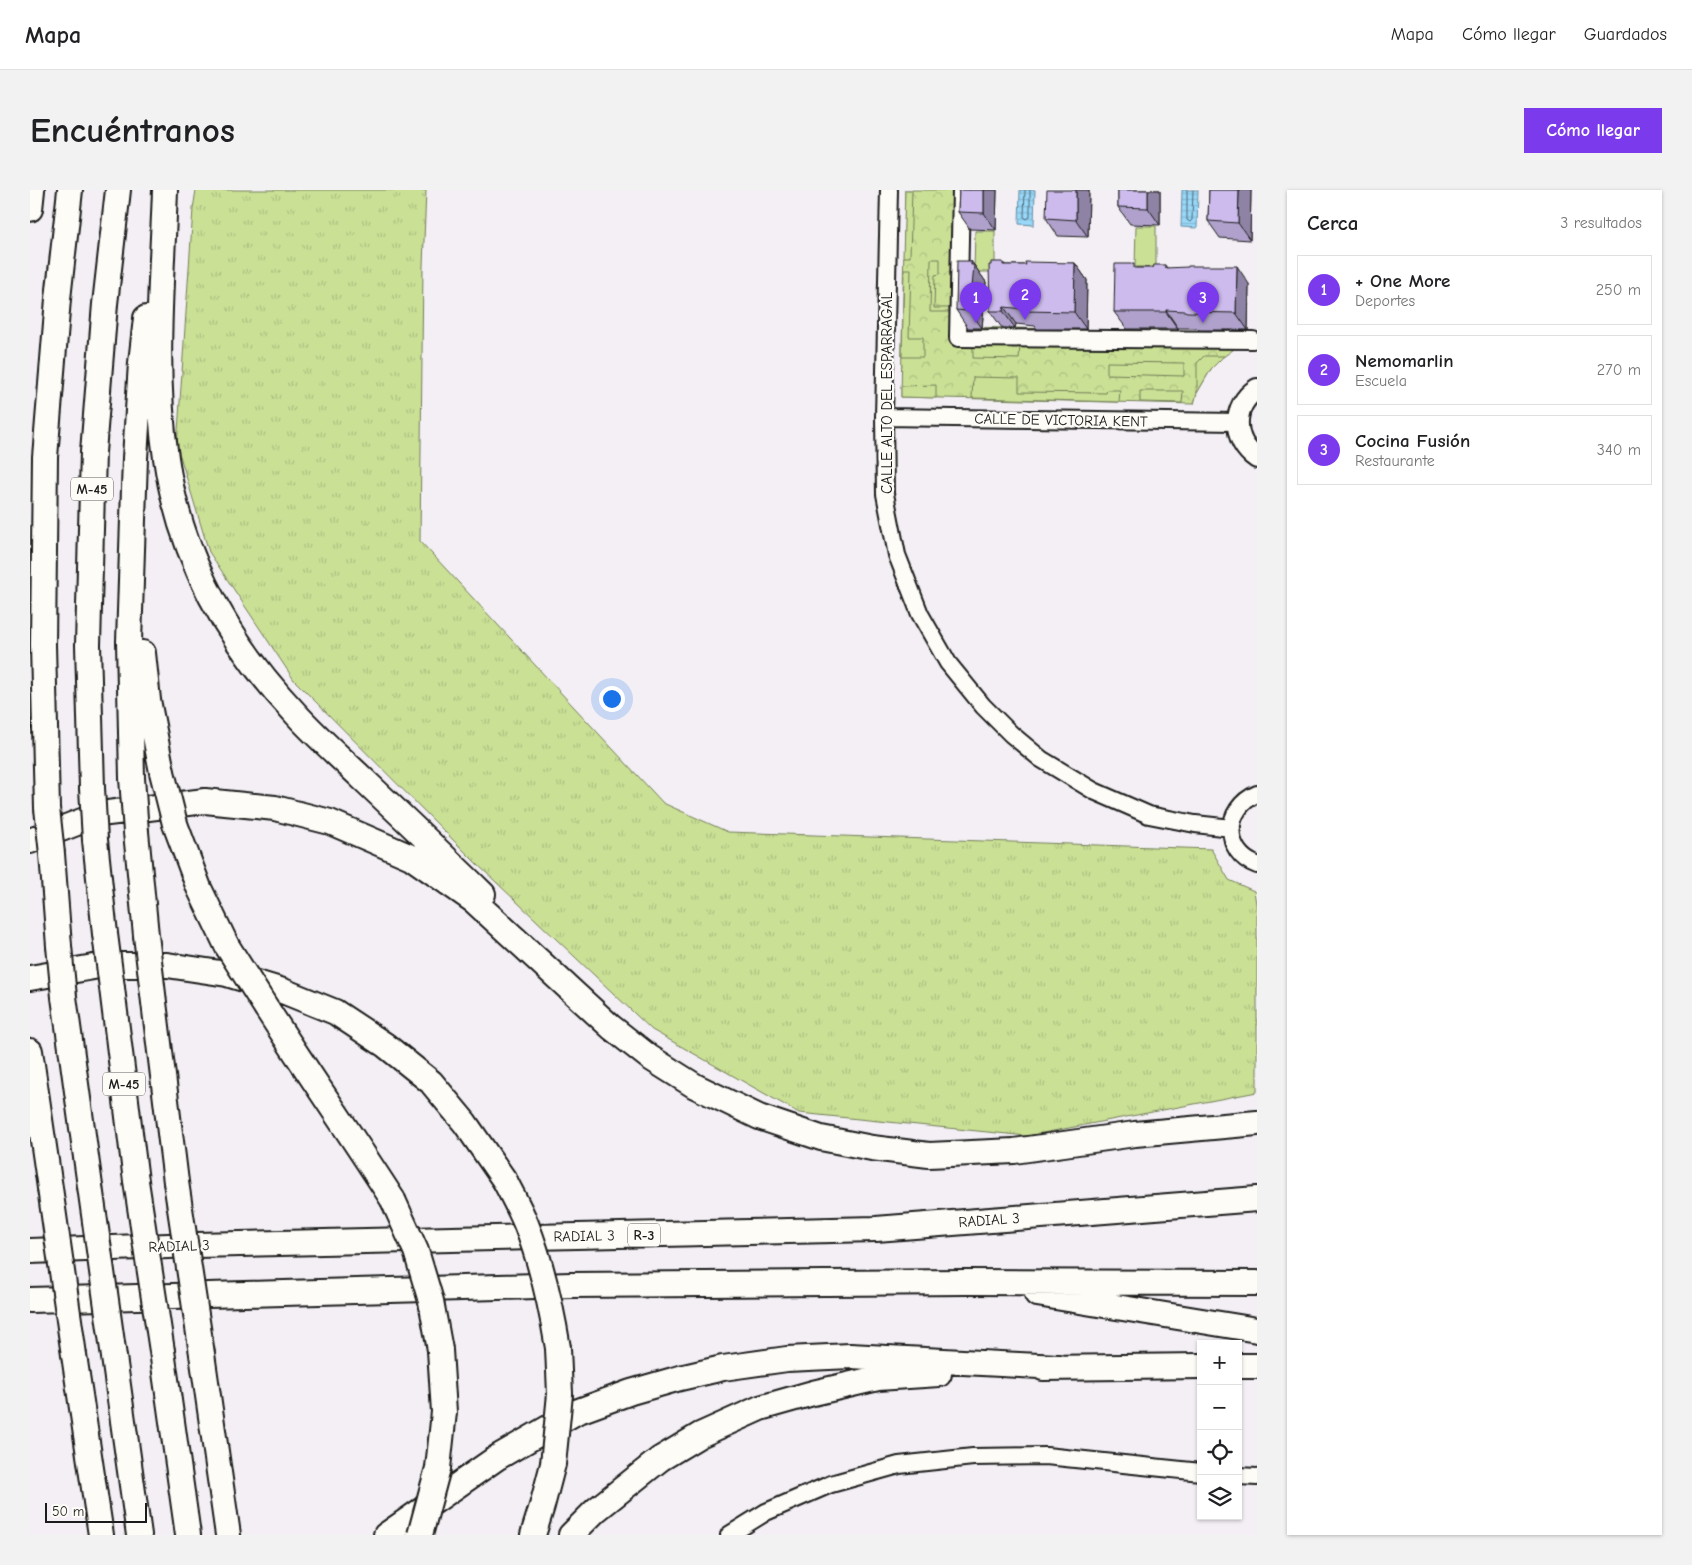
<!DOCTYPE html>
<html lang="es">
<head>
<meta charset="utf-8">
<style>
	body { margin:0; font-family:"Comic Neue",sans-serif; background:#f2f2f2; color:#202124 }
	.controls { position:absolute; right:15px; bottom:15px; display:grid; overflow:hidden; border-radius:0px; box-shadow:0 1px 4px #0004 }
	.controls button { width:45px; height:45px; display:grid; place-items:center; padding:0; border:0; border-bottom:1px solid #e0e0e0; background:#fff; color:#202124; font:25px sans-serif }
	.scale { position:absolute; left:15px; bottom:12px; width:102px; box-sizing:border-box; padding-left:5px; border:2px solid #1c1c1c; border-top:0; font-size:14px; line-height:18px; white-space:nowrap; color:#1c1c1c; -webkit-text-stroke:4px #fdfcf7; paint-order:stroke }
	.you { position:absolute; left:581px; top:508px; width:18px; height:18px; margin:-12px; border:4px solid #fff; border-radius:50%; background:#1a73e8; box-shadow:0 0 0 8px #1a73e833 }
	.badge { display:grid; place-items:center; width:32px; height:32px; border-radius:50%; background:#7c3aed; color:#fff; font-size:16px; font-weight:700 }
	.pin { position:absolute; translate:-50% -41px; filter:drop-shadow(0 1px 2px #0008) }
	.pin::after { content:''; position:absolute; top:26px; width:18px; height:15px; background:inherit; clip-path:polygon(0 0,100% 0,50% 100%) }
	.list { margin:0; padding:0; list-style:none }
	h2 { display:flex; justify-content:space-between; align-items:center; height:65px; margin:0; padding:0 20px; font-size:21px }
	h2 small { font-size:16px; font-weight:400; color:#757577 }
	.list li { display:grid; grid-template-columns:32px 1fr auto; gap:15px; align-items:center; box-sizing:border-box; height:70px; margin:0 10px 10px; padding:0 10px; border:1px solid #e0e0e0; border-radius:0px }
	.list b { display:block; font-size:19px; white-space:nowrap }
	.list p { margin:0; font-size:16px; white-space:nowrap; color:#757577 }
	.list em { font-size:16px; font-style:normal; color:#757577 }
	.icon { flex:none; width:28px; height:28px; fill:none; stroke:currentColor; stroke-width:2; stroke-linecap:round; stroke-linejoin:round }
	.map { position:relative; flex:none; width:1227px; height:1345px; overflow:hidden; border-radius:0px }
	header { display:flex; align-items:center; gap:30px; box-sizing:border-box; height:70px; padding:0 25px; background:#fff; border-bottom:1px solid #e0e0e0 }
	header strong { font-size:24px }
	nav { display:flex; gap:28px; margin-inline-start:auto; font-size:18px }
	.intro { display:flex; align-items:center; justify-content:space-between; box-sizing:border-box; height:120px; padding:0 30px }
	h1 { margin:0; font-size:35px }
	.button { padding:12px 22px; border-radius:0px; background:#7c3aed; color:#fff; font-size:18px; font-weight:700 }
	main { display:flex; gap:30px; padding:0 30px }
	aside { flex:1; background:#fff; border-radius:0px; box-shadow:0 1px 4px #0004 }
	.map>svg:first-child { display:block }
	.grass { fill:url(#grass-tufts); stroke:#737e58 }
	.park { fill:url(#park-crowns); stroke:#737e58 }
	.garden { fill:#cae095; stroke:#737e58 }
	.water { fill:url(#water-rules); stroke:#668da1 }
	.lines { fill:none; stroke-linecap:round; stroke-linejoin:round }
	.shore { stroke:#4e6774; stroke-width:1 }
	.minor-casing { stroke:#1c1c1c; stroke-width:20 }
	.major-casing { stroke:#1c1c1c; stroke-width:24 }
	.highway-casing { stroke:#1c1c1c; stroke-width:28 }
	.minor { stroke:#fdfcf7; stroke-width:16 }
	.major { stroke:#fdfcf7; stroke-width:20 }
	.highway { stroke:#fdfcf7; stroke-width:24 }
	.highway-bridge-casing { stroke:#1c1c1c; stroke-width:28; stroke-linecap:butt }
	.highway-bridge { stroke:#fdfcf7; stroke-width:24 }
	.wall { fill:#afa1cb; stroke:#1c1c1c }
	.shaded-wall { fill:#8f83a5; stroke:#1c1c1c }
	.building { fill:#ccbbec; stroke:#1c1c1c }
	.labels { text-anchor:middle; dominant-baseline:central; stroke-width:4.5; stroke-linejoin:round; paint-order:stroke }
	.shield { fill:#fdfcf7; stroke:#605f5e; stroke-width:1 }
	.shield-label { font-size:14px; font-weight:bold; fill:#1c1c1c }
	.street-label { font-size:15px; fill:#1c1c1c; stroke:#fdfcf7 }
</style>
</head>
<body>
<header>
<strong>Mapa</strong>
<nav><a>Mapa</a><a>Cómo llegar</a><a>Guardados</a></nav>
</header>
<div class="intro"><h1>Encuéntranos</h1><a class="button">Cómo llegar</a></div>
<main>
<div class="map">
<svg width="1227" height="1345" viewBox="0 0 1227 1345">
	<defs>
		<pattern id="grass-tufts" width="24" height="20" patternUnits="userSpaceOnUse" patternTransform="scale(1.25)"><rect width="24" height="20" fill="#cae095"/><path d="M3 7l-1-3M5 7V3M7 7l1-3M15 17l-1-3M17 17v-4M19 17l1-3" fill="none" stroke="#adc080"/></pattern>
		<pattern id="park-crowns" width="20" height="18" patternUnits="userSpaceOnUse" patternTransform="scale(1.25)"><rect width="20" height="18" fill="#cae095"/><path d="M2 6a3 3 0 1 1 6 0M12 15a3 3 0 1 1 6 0" fill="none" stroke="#adc080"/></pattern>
		<pattern id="water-rules" width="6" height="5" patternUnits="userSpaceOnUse" patternTransform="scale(1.25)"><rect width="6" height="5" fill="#98d8f9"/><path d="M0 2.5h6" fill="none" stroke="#82b9d5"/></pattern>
	</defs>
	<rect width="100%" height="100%" fill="#f3eff5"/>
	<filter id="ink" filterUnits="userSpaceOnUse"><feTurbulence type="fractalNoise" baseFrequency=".02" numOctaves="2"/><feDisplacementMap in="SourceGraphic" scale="10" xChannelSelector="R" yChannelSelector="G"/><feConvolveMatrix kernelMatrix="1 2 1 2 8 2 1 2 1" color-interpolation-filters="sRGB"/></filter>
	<g filter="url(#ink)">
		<path class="grass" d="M166,0h230l-3,76 -3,275 243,262 65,29 483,17 18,31 25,11 3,19v182l-230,44 -228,-23 -147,-83 -175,-166 -183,-184 -85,-128 -32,-106 16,-237z"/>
		<path class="park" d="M875,0h62l-3,137 284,6 -11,14 -18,13 -8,9 -14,24 -3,11 -293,-7z"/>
		<path class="garden" d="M875,0h7l-2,67h-7z
			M1106,36h20v41h-21z
			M945,41h20v41h-21z
			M901,69h9v15l-5,1 -1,33h15v4h-19z
			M874,79h7l-2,68h14v20h-21z
			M943,150l47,6 -1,13 -46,-1z
			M1174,166h20l-13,13 -14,24v-30z
			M1077,172l77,1v13l-77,-2z
			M943,187l46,1v14l87,1 1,-3h13l-1,12 -147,-4z
			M906,195v13l-35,-1v-11z
			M1110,201h43l-1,12 -42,-1z"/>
		<path class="water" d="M990,0h15l-1,35 -15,-1z
			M1152,0h16l-1,38 -16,-1z"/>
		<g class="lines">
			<path class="shore" d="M995,0l-1,27 3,2 3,-2v-27
				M1157,0v30l3,2 2,-2 1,-30"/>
			<defs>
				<path id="minor" d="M859,0l-5,227 1,77 12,61 23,59 28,49 35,43 28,28 30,25 53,32 55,24 46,9 37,4
					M931,0l-3,148 295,2
					M854,227l353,5
					M1227,604c-33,14 -35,58 0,71
					M1208,1286l19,1
					M699,1345l37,-23 65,-28 68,-19 74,-8 73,-1 155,16"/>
				<path id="major" d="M1227,199c-26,17 -25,52 0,69"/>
				<path id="highway" d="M135,0c-3,89 -12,179 1,268 14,98 62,184 130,256 21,23 45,44 68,66 40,38 80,76 119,114
					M0,19l2,-19
					M113,463l5,47 14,72
					M102,588l-3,-136 6,-184 6,-95 5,-45
					M62,598l-4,-143 5,-193 12,-148 13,-114
					M17,618l-4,-163 2,-188 13,-158 12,-109
					M145,634l24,64 28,58
					M106,642l10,103
					M65,650l10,94
					M0,651l70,-27 105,-13 70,7 55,14 81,35 63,44 137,126 38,30 46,29 64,31 62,21 51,10 57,7 85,-4 121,-17 122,-11
					M22,664l7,92
					M0,788l75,-13h62l60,9 56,17 52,21 50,33 46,37 34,41 40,58
					M122,796l24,196
					M82,798l24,193
					M34,807l26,189
					M237,819c41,64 85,127 126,191
					M0,861l20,137
					M0,1061l166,-6 680,-16 381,-30
					M1007,1104l220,36
					M0,1110l541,-15 395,-3 291,1
					M528,1158l2,46
					M132,1161l26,184
					M172,1164l26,181
					M44,1165l27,180
					M84,1167l25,178
					M1208,1176h19
					M1013,1178l158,-2
					M408,1278l6,-56 -4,-62
					M356,1345l112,-78 78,-45 55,-20 49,-14 43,-10 64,-9 63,-3 208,11
					M503,1345l9,-29 11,-42
					M541,1345l25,-25 64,-51 40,-24 60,-27 53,-15 65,-15 61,-4"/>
			</defs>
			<use href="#minor" class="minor-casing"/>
			<use href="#major" class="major-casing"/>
			<use href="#highway" class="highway-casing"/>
			<use href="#minor" class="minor"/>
			<use href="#major" class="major"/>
			<use href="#highway" class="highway"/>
			<defs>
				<path id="highway-bridge" d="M132,582l13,52
					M102,588l4,54
					M62,598l3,52
					M17,618l5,46
					M75,744l7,54
					M116,745l6,51
					M29,756l5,51
					M197,756l40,63
					M106,991l26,170
					M475,991c7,14 15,28 21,43 16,40 25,81 32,124
					M146,992l26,172
					M60,996l24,171
					M20,998l24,167
					M363,1010l23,51 15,50 9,49
					M523,1274l7,-70
					M390,1345l18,-67"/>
			</defs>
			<use href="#highway-bridge" class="highway-bridge-casing"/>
			<use href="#highway-bridge" class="highway-bridge"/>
		</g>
		<path class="wall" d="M929,0h38l-1,40 -26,-1 -12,-17z
			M1059,0l-1,47 -30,-1 -12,-18z
			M1088,0h42v35l-30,-1 -12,-17z
			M1179,0h42l-1,50 -30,-2 -12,-17z
			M973,72l2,3h21l49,-2 12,17 -1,49h-49l-2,-3 -19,-2 -1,4h-13l-12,-17z
			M944,75l12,17 -4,46h-14l-12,-18z
			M1135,75l2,3 82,16 -1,46h-49l-2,-2h-19v1h-51l-13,-17 22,-44h17z"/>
		<path class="shaded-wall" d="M954,0h13l-1,40 -12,-17z
			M1046,0h13l-1,47 -12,-17z
			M1118,0h12v35l-12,-17z
			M1209,0h12l-1,50 -12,-17z
			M941,71l15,21 -4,46 -12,-17z
			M1045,73l12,17 -1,49 -12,-17z
			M1207,76l12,18 -1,46 -12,-17z
			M974,117l12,17 -1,4 -12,-17z
			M1136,120l12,18v1l-12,-17z"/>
		<path class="building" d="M929,0h25v23l-26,-1z
			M1017,0h29v30l-30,-2z
			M1088,0h30v18l-30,-1z
			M1179,0h30l-1,33 -30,-2z
			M927,71h14v4h3l-4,46 -14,-1z
			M961,72h12v3h23l-1,-3 50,1 -1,49 -49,-1v-2l-21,-2 -1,4h-13l-1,-46h2z
			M1085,74h19v4h19l1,-3h11v3l23,-1v-1h49l-1,47 -49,-1 -2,-1 -19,-1v2h-52z"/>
	</g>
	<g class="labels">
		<g class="shield">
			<rect x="41" y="287.5" width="42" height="23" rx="4"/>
			<rect x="73" y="882.5" width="42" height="23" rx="4"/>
			<rect x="598" y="1033.5" width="32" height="23" rx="4"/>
		</g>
		<g class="shield-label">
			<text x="62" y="299">M-45</text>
			<text x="94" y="894">M-45</text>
			<text x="614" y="1045">R-3</text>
		</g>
		<g class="street-label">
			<text transform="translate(857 203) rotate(-90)">CALLE ALTO DEL ESPARRAGAL</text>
			<text transform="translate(1031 230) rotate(1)">CALLE DE VICTORIA KENT</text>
			<text transform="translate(959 1030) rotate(-4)">RADIAL 3</text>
			<text transform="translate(554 1046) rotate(-1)">RADIAL 3</text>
			<text transform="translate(149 1056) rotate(-2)">RADIAL 3</text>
		</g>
	</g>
</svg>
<div class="controls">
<button>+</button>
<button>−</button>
<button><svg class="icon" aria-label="locate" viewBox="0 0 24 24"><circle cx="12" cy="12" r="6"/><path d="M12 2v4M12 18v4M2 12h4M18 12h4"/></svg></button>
<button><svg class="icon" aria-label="layers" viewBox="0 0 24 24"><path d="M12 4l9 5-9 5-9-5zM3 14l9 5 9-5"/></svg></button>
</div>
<div class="scale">50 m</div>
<div class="you"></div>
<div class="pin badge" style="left:946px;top:133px">1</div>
<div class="pin badge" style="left:995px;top:130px">2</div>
<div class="pin badge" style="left:1173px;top:133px">3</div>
</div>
<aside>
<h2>Cerca<small>3 resultados</small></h2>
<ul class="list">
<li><span class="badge">1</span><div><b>+ One More</b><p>Deportes</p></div><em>250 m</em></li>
<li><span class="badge">2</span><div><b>Nemomarlin</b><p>Escuela</p></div><em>270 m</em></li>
<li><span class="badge">3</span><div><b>Cocina Fusión</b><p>Restaurante</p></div><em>340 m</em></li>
</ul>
</aside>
</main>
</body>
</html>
